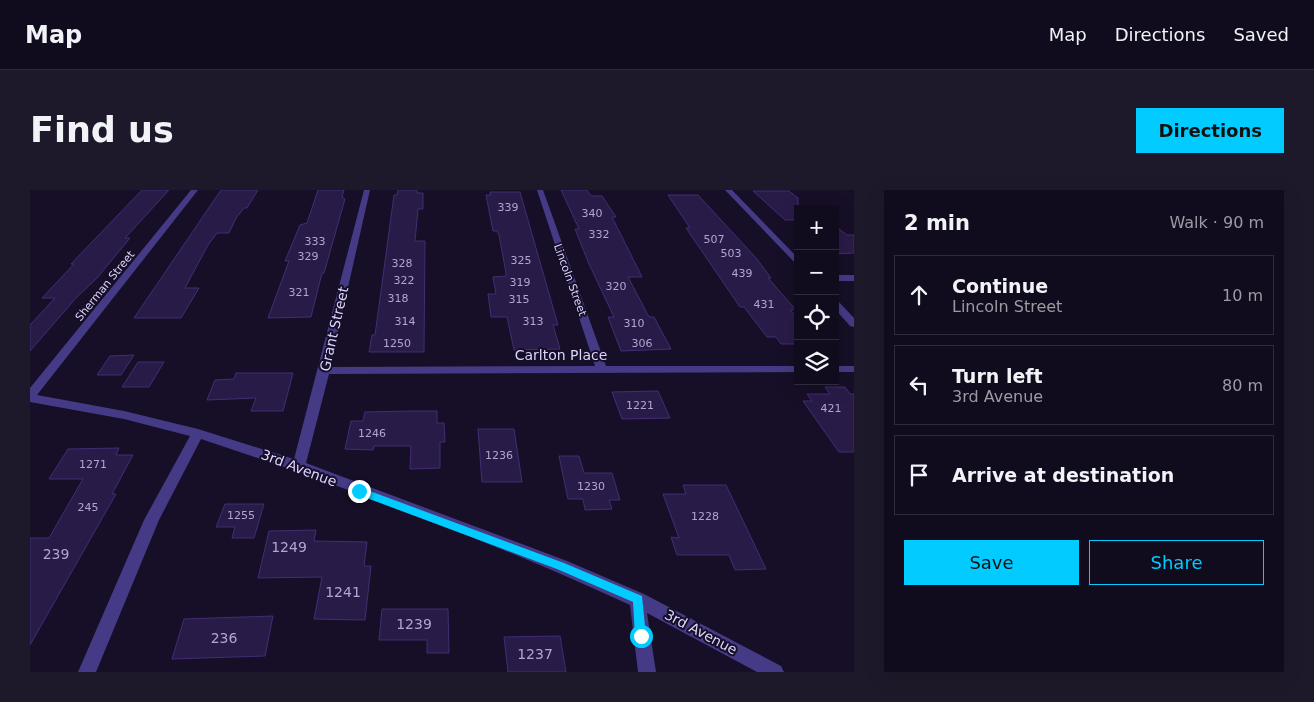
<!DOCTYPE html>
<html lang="en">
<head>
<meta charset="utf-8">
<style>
	body { margin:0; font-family:"DejaVu Sans",sans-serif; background:#1e192a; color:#f1f3f6 }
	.controls { position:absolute; right:15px; top:15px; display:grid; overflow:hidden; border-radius:0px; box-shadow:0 5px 20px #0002 }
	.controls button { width:45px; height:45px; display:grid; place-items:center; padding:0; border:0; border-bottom:1px solid #302b3b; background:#100b1d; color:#f1f3f6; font:25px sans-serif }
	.stop { position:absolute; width:15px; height:15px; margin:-11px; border:4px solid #01cbff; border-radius:50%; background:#fff }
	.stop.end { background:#01cbff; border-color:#fff; box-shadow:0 1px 5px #0008 }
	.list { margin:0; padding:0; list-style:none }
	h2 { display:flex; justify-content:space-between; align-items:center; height:65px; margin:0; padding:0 20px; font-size:21px }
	h2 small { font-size:16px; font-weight:400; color:#9c9ba4 }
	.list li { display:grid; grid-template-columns:32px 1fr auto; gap:15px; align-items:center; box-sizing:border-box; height:80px; margin:0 10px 10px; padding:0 10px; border:1px solid #302b3b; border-radius:0px }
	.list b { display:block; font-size:19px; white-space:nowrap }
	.list p { margin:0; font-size:16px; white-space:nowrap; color:#9c9ba4 }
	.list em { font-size:16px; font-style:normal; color:#9c9ba4 }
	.actions { display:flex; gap:10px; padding:15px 20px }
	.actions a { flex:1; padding:11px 0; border:1px solid #01cbff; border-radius:0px; text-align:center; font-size:18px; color:#01cbff }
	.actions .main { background:#01cbff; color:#111 }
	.icon { flex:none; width:28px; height:28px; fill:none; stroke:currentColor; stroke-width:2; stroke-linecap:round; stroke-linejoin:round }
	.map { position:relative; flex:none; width:824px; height:482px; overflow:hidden; border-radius:0px }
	header { display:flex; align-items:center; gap:30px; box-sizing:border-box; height:70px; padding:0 25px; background:#100b1d; border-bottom:1px solid #302b3b }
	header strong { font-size:24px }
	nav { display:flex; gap:28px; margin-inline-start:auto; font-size:18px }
	.intro { display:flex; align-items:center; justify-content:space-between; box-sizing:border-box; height:120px; padding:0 30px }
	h1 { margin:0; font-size:35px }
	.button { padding:12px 22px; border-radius:0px; background:#01cbff; color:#111; font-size:18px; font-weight:700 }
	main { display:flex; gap:30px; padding:0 30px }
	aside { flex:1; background:#100b1d; border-radius:0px; box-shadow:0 5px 20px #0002 }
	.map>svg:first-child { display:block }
	.building { fill:#291b48; stroke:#432d74 }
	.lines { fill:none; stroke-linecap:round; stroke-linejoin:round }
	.minor { fill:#453a86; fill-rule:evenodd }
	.route { fill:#01cbff }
	.labels { text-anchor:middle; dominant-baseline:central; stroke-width:4; stroke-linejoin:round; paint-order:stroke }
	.number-label { font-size:11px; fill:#b1a6d1 }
	.far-street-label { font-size:11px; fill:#ded5ff; stroke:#160f27 }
	.street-label { font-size:14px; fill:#ded5ff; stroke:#160f27 }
	.near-number-label { font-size:14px; fill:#b1a6d1 }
</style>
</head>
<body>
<header>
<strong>Map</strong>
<nav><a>Map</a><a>Directions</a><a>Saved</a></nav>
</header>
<div class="intro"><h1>Find us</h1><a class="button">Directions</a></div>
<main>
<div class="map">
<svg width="824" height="482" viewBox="0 0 824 482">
	<rect width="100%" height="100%" fill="#160f27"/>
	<path class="building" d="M112,0h27l-44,48h5l-33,40 -21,20 -46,53v-26l25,-27h-13l32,-34h-3z
		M191,0h37l-11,18h-3l-8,10 -7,15h-12l-9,12 -23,43h14l-18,30h-47z
		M288,0h26l-2,7 3,2 -21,74h-2l-11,44 -43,1 21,-57h-4l15,-36 7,-2z
		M368,0h19v3h6v16h-5l-3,32h10l-1,111h-55l3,-17h3l19,-140h3z
		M531,0h26l4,6h11l14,21h-4l30,60h-14l21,40h5l17,32 -50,2 -13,-34h6l-25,-53 -14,-35h4z
		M723,1h36l9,7v22h-13z
		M460,2h30l38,133h-5l7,24 -46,1 -7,-33h-16l-3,-23h8l-3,-17 13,-1v-3l-7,-38 -2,-4h-4l-7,-36h5z
		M638,5h30l59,64 14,19h-3l28,32h-6l8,9v25h-17l-5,-7h-9l-23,-30h-4l-54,-79h4z
		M805,36l12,9h7v18l-19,1z
		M104,165l-13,20h-24l13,-19z
		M108,172h26l-15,25h-27z
		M206,183h57l-10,38h-32l5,-13 -49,2 8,-20 19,-1z
		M795,197h20l5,7h4v58h-15l-36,-51h9l-5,-7h23z
		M628,201l12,27 -48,1 -10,-27z
		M382,221h25v12h7l1,19h-5v26l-30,1 1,-23h-37l-1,4 -28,-1 6,-28h12l2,-9z
		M448,239h36l8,53h-40z
		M89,258l-3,7h17l-21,39h4l-86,151v-107h19l34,-59h-34l19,-30z
		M529,266h20l5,17h28l8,27h-11l3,9 -27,1 -2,-11h-15z
		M653,295h43l40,84 -31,1 -6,-15h-52l-6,-18 8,1 -16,-44h23z
		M195,314h39l-10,34h-22l3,-11h-19z
		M286,340l-2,11 53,1 -3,24h7l-6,54 -51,-1 8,-42 -64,1 11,-47z
		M352,419h66l1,44h-22v-13h-48z
		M243,426l-8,40 -93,3 12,-40z
		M530,446l6,36h-58l-4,-35z"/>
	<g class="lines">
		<path class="minor" d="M161,0h7l-161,205 87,16 74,18 96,30 70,-269h6l-40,177 265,-1 -58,-176h6l63,176h192v6l-469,2 -23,89 261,98 77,33 137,72 3,6h-27l-110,-59 9,59h-18l-8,-67c-139,-64 -284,-118 -429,-166l-42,81 -63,152h-18l66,-152 46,-84 -66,-17 -94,-17v-14z
			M695,0h7l66,68v8z
			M805,85h19v6h-19z
			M805,110l3,1 16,17v9l-4,-1 -15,-17z
			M805,176h19v6h-19z"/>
	</g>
	<path class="route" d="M329,297l205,76 78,33 4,40 -1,3 -4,2 -6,-5 -2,-34 -76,-33 -201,-75v-6z"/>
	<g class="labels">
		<g class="number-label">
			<text x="478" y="17">339</text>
			<text x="562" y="23">340</text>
			<text x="569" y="44">332</text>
			<text x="684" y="49">507</text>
			<text x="285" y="51">333</text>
			<text x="701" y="63">503</text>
			<text x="278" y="66">329</text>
			<text x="491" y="70">325</text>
			<text x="372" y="73">328</text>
			<text x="712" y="83">439</text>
			<text x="374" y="90">322</text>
			<text x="490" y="92">319</text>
			<text x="586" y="96">320</text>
			<text x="269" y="102">321</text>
			<text x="368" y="108">318</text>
			<text x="489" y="109">315</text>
			<text x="734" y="114">431</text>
			<text x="375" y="131">314</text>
			<text x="503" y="131">313</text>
			<text x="604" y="133">310</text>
			<text x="367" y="153">1250</text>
			<text x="612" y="153">306</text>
			<text x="610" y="215">1221</text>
			<text x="801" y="218">421</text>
			<text x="342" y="243">1246</text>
			<text x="469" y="265">1236</text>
			<text x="63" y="274">1271</text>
			<text x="561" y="296">1230</text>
			<text x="58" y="317">245</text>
			<text x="211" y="325">1255</text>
			<text x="675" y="326">1228</text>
		</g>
		<g class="far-street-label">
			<text transform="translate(540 90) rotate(70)">Lincoln Street</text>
			<text transform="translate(75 96) rotate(-51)">Sherman Street</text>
		</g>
		<g class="street-label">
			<text transform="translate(304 139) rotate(-77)">Grant Street</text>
			<text x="531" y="165">Carlton Place</text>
			<text transform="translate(269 278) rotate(21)">3rd Avenue</text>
			<text transform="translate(671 442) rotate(28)">3rd Avenue</text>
		</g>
		<g class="near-number-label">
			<text x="259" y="357">1249</text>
			<text x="26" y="364">239</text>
			<text x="313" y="402">1241</text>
			<text x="384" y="434">1239</text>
			<text x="194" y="448">236</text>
			<text x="505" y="464">1237</text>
		</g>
	</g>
</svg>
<div class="controls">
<button>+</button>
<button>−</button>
<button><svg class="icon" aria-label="locate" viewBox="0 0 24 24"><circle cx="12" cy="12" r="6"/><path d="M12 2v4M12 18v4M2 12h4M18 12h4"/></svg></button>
<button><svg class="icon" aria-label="layers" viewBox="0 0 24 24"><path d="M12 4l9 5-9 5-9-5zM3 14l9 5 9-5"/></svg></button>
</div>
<div class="stop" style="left:611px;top:446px"></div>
<div class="stop end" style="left:329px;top:301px"></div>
</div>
<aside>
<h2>2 min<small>Walk · 90 m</small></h2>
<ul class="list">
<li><svg class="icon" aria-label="ahead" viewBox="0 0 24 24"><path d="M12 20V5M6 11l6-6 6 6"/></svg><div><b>Continue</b><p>Lincoln Street</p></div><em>10 m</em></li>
<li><svg class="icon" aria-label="left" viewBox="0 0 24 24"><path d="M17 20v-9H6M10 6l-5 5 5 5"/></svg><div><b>Turn left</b><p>3rd Avenue</p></div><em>80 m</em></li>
<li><svg class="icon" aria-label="arrive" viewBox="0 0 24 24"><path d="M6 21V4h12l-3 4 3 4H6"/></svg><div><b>Arrive at destination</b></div></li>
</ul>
<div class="actions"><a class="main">Save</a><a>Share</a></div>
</aside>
</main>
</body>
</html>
